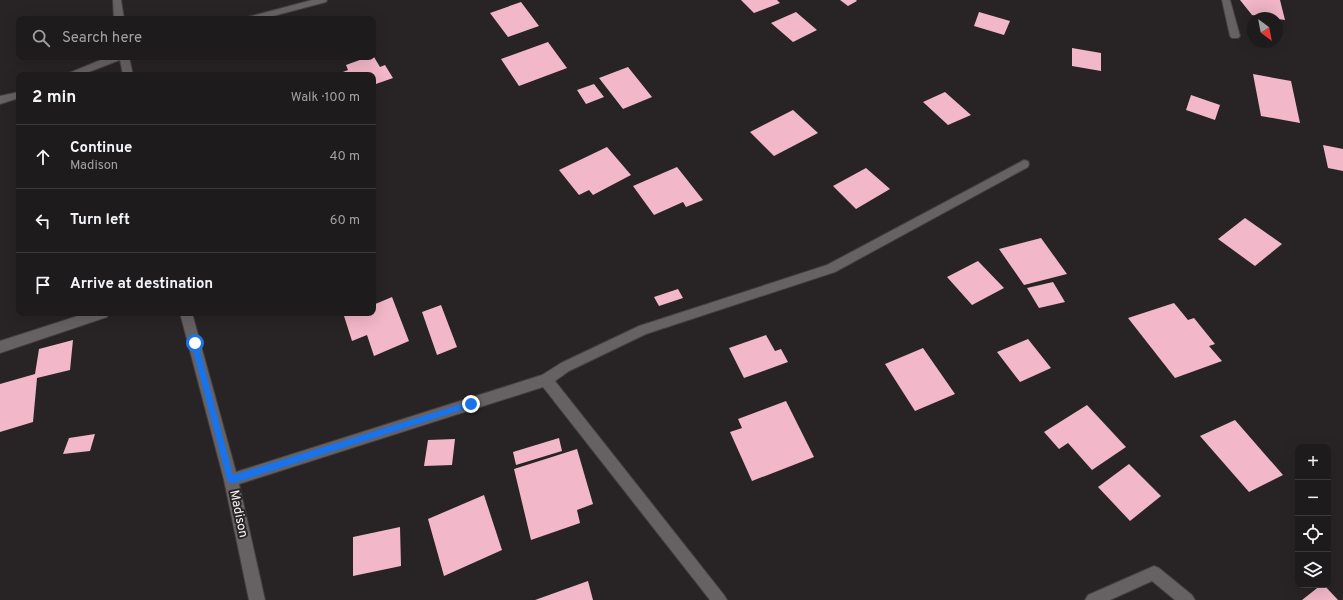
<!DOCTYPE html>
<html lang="en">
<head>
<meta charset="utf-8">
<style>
	body { margin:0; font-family:Overpass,sans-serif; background:#2b2829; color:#f1f3f6 }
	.controls { position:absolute; right:12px; bottom:12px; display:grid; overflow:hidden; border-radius:8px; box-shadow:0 4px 16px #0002 }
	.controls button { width:36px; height:36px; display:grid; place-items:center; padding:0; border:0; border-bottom:1px solid #3c393b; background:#1e1b1c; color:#f1f3f6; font:20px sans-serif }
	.compass { position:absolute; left:1247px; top:12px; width:36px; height:36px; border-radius:50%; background:#1e1b1c; box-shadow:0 4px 16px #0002; rotate:148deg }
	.stop { position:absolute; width:12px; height:12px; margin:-9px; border:3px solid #1a73e8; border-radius:50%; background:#fff }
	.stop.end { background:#1a73e8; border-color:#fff; box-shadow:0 1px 4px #0008 }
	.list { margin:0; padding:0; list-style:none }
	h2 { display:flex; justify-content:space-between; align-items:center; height:52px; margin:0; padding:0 16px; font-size:17px }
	h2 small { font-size:13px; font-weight:400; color:#a1a1a3 }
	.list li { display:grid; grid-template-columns:26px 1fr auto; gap:12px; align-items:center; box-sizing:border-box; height:64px; padding:0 16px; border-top:1px solid #3c393b }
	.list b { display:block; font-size:15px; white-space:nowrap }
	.list p { margin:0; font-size:13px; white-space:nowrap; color:#a1a1a3 }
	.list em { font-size:13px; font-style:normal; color:#a1a1a3 }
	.icon { flex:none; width:22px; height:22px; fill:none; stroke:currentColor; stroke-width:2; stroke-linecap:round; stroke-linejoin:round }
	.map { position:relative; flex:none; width:1343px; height:600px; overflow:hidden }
	.search { position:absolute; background:#1e1b1c; box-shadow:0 4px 16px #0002; left:16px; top:16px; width:360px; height:44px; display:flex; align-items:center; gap:10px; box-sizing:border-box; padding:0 14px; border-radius:8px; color:#a1a1a3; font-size:15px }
	.panel { position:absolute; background:#1e1b1c; box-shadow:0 4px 16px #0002; left:16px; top:72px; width:360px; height:244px; border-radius:8px }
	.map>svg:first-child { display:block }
	.building { fill:#f2b7c8 }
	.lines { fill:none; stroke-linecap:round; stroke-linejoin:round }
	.minor-casing { stroke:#433f40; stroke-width:2 }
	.minor { fill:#666162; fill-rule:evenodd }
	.route { fill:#1a73e8 }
	.labels { text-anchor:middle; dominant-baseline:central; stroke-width:4; stroke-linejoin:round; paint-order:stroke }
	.street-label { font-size:13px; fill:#f5f2f2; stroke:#282425 }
</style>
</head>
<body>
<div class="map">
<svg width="1343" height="600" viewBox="0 0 1343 600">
	<rect width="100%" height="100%" fill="#282425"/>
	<path class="building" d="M741,0h36l3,3 -26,10z
		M840,0h16l1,1 -9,5z
		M1240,0h40l5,20 -33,-5z
		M521,2l18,24 -31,11 -18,-24z
		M796,12l21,18 -24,12 -22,-19z
		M979,12l31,9 -6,14 -30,-9z
		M548,42l19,26 -48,18 -18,-27z
		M1072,48l29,5v18l-29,-5z
		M368,57h6l6,10 5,-2 8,13 -20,7v-10h-38l13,-5 -2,-5z
		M628,67l24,30 -29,12 -24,-31z
		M1253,74l38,7 9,42 -39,-7z
		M594,84l10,13 -18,7 -9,-14z
		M945,92l26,23 -23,10 -25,-23z
		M1191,95l29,10 -5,15 -29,-10z
		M793,110l25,23 -44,23 -24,-24z
		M1323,145l20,4v22l-15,-3z
		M607,147l24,28 -38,20 -4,-5 -10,5 -20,-25z
		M677,167l26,33 -17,7 -3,-5 -29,13 -21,-29z
		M866,168l24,21 -34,20 -23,-23z
		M1245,218l37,26 -27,22 -37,-27z
		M1041,238l26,36 -43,11 -25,-36z
		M978,261l26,27 -32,17 -25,-28z
		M1053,282l12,20 -26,6 -12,-20z
		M678,289l5,9 -24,8 -5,-9z
		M392,297l17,44 -35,15 -7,-21 -15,6 -8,-25 8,-3h21v-8z
		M1174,303l14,17 6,-2 21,26 -6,2 13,15 -47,17 -47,-60z
		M441,305l16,42 -20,8 -15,-43z
		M766,335l9,16 6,-2 7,13 -44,16 -15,-30z
		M1028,339l23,29 -31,14 -23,-30z
		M73,340l-3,30 -33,8 -4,44 -33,10v-48l35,-10 4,-25z
		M923,348l32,46 -40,17 -30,-47z
		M786,401l28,56 -62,24 -22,-49 12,-4 -4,-9z
		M1087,405l39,42 -34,23 -24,-27 -9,6 -15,-17z
		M1235,420l48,55 -34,17 -49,-56z
		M95,434l-5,17 -27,3 6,-16z
		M559,438l3,13 -46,14 -3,-13z
		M455,439l-3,26 -28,1 4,-26z
		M577,449l16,55 -16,6 3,13 -49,17 -17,-71z
		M1129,464l32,32 -31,25 -32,-34z
		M484,495l18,55 -58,26 -16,-57z
		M400,527l1,39 -48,10v-39z
		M588,581l5,19h-58z
		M1321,585h3l14,15h-36z"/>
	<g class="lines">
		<defs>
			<path id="minor" d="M113,0h8l3,19h-10z
				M312,0h15l-1,2 -64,17h-16l2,-2z
				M1222,0h8l10,36 -2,2h-6l-2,-2z
				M108,57h21l4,18h-10l-3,-15 -39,15h-14l2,-2z
				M19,92v6l-19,6v-8z
				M1024,160l4,1 1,3 -1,3 -193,105 -189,62 -77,37 -14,10 169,214 3,5h-17l-167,-213 -304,97 26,116h-16l-25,-120 -44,-167h12l44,159 306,-97 19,-12 78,-37 188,-61z
				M87,313h22l-2,4 -107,36v-12z
				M1154,566l5,2 33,27 3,5h-20l-23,-19 -42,19h-25l3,-5z"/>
		</defs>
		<use href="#minor" class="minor-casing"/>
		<use href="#minor" class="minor"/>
	</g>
	<path class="route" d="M195,340l3,3 35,132 238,-74 4,3 -4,3 -240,77 -4,-4 -36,-137z"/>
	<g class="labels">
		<g class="street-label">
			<text transform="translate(238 514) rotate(78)">Madison</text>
		</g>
	</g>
</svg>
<div class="controls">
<button>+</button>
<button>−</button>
<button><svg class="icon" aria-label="locate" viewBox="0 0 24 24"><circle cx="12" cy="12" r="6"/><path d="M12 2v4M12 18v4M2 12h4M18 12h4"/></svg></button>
<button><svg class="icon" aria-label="layers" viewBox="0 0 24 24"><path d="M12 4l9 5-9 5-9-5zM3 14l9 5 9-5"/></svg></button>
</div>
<svg class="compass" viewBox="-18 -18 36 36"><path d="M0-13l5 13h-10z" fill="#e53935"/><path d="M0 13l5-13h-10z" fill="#a1a1a3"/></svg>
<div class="stop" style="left:195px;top:343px"></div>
<div class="stop end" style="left:471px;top:404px"></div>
<div class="search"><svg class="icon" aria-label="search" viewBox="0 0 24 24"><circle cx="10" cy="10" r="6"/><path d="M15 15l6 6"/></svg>Search here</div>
<section class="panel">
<h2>2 min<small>Walk · 100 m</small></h2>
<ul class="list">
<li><svg class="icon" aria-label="ahead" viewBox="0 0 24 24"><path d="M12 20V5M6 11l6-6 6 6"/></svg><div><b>Continue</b><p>Madison</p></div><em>40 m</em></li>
<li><svg class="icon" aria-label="left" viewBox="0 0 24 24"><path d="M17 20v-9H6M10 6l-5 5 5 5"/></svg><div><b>Turn left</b></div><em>60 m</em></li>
<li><svg class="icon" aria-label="arrive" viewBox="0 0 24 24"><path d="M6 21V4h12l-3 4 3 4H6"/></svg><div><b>Arrive at destination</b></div></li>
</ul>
</section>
</div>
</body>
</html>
